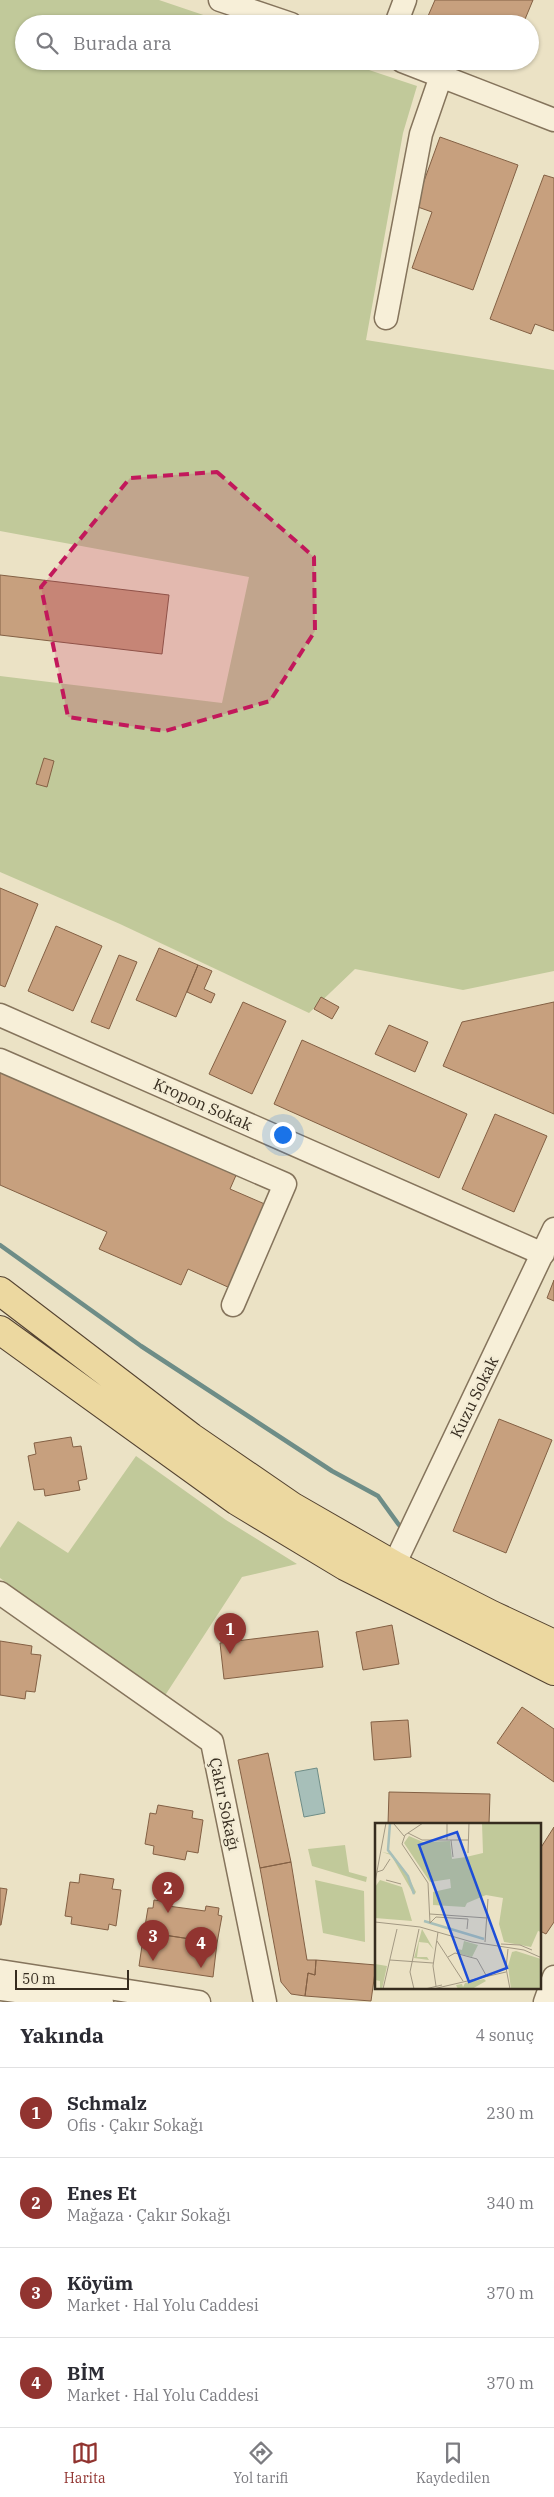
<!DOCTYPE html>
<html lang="tr">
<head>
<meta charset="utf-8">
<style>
	body { margin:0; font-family:"IBM Plex Serif",serif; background:#f2f2f3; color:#2b2b33 }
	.scale { position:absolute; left:15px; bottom:12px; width:114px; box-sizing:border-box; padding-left:5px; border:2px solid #362c1f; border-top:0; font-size:14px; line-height:18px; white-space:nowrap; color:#362c1f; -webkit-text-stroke:4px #f3ecd5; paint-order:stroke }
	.you { position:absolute; left:282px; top:1134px; width:18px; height:18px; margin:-12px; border:4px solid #fff; border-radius:50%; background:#1a73e8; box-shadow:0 0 0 8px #1a73e833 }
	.badge { display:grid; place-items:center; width:32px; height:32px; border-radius:50%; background:#913430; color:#fff; font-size:16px; font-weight:700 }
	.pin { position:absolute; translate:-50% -41px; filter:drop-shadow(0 1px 2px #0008) }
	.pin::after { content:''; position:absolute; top:26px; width:18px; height:15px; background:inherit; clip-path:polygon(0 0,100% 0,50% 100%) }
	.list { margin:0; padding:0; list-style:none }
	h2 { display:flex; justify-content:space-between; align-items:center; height:65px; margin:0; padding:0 20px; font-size:21px }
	h2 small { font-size:16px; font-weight:400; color:#7c7c81 }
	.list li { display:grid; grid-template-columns:32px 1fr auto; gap:15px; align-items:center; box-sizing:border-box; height:90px; padding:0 20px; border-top:1px solid #e1e1e2 }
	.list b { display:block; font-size:19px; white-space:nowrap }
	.list p { margin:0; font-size:16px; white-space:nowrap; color:#7c7c81 }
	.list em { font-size:16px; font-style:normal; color:#7c7c81 }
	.icon { flex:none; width:28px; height:28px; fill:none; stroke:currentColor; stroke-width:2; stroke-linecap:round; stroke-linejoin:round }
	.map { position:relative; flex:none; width:554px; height:2002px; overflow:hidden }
	.search { position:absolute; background:#fff; box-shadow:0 1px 4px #0004; left:15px; right:15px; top:15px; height:55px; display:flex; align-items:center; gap:12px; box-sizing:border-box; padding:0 18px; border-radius:28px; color:#7c7c81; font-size:19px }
	.sheet { height:425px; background:#fff }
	nav { display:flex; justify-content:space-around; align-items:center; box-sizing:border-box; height:70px; border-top:1px solid #e1e1e2; background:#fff; font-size:14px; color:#7c7c81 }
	nav a { display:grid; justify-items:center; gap:2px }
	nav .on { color:#913430 }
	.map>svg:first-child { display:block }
	.green { fill:#c1c99a }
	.water { fill:#a7bfb9; stroke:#6e8d87 }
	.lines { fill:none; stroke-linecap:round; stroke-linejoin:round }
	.stream { stroke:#6e8d87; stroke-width:4.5 }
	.building { fill:#c7a07e; stroke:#836044 }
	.minor-casing { stroke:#85745c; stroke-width:25 }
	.major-casing { stroke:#534230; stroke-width:30 }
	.minor { stroke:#f7efd8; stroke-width:22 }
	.major { stroke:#ecd8a0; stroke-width:28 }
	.marked { fill:#c2185b; fill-opacity:0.2; stroke:#c2185b; stroke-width:4; stroke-dasharray:10 6; stroke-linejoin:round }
	.labels { text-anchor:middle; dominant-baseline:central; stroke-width:5; stroke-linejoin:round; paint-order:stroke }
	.street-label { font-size:16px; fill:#362c1f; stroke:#f3ecd5 }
	.inset-river { fill:none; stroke:#a7bfb9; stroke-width:2.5 }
	.inset-road { fill:none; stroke:#a39983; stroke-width:1 }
	.view { fill:#1d4ed8; fill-opacity:0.15; stroke:#1d4ed8; stroke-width:2.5 }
	.inset-edge { fill:none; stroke:#362c1f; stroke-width:2.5 }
</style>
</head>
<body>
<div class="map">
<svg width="554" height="2002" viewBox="0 0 554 2002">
	<rect width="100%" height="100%" fill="#ebe2c5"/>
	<path class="green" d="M0,0h159l71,24h-206v37h318l75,25 -14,47 -37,207 188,30v601l-91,19 -108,-21 -46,44 -189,-89 -120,-52v-196l222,27 27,-126 -249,-46z
		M136,1456l90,64 71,44 -55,13 -78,120 -164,-119v-30l18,-27 50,32z
		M345,1845l4,27 18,5 -1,5 -54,-16 -4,-17z
		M315,1880l49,11 1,51 -42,-9z"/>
	<path class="water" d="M317,1768l8,45 -21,4 -9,-45z"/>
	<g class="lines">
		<path class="stream" d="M0,1245l141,101 191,125 46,25 21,29"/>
	</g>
	<path class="building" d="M435,0h98l-10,24h-96l-2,-1z
		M440,137l78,28 -45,125 -61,-22 20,-56 -17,-6z
		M544,175l10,3v153l-19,-7 -4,10 -41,-15z
		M0,575l169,20 -7,59 -162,-19z
		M44,758l10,3 -7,26 -11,-3z
		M0,888l38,16 -33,83 -5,-2z
		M56,926l46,20 -29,65 -45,-20z
		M159,948l39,17 -22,52 -40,-17z
		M119,955l18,7 -28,67 -18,-7z
		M198,965l14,6 -8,18 11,5 -4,9 -24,-11z
		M321,997l18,10 -7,12 -18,-10z
		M243,1002l43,19 -34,73 -43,-20z
		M554,1002v112l-111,-48 19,-44z
		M389,1025l39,17 -13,30 -40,-18z
		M302,1040l165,74 -28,64 -165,-74z
		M0,1069l237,104 -7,16 37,16 -37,83 -42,-19 -7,16 -82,-36 8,-17 -107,-47z
		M495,1114l52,22 -33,76 -52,-23z
		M554,1280v21l-7,-3z
		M499,1419l53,21 -46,113 -53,-22z
		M71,1437l2,10 8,-1 6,33 -9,2 2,9 -35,6 -1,-7 -10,1 -6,-34 8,-2 -2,-11z
		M392,1625l7,39 -36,6 -7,-38z
		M318,1631l5,36 -99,12 -4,-36z
		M0,1641l32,5 -1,8 10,1 -6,37 -9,-1 -1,8 -25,-4z
		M522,1707l32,22v53l-57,-39z
		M408,1720l3,37 -37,3 -3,-38z
		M268,1753l23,109 -31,6 -22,-108z
		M389,1792l101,2 -1,30h-101z
		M158,1805l35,6 -1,7 11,2 -5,33 -11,-2 -2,9 -32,-6 1,-8 -9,-2 5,-31 6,1z
		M554,1827v95l-8,12 -6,-3v-82z
		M291,1862l16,98h9l-1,15 -7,-2 -3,23 -14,-2 -10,-12 -21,-114z
		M80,1874l34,5 -2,10 9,1 -5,36 -7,-2 -1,6 -37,-6 1,-7 -7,-1 5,-34 9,1z
		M0,1888l7,1 -6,36h-1z
		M154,1900l15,2 -1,4 37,5 1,-5 13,2 -1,7 4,1 -5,27 -73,-11 4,-24h5z
		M144,1932l73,11 -4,34 -74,-11z
		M316,1960l60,5 -5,36 -66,-5 3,-23 7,2z"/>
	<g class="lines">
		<defs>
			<path id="minor" d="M220,0l71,24
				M396,24l9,-24
				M402,61l152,59
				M386,318l35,-184 20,-58
				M0,1015l543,239
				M0,1060l285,124 -52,121
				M394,1565l160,-336
				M0,1593l212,149 53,260
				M0,1971l199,31
				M0,1989l102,13
				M545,2002l9,-25"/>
			<path id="major" d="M0,1291l191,146 102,70 101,58 98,50 62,29
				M0,1330l237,171 108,65 209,105"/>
		</defs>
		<use href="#minor" class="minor-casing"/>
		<use href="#major" class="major-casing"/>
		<use href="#minor" class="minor"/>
		<use href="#major" class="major"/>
	</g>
	<path class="marked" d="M217,472l97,85 1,74 -45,70 -105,30 -97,-14 -27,-130 89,-109z"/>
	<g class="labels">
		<g class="street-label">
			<text transform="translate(203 1104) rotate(24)">Kropon Sokak</text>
			<text transform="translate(474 1397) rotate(-64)">Kuzu Sokak</text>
			<text transform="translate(225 1804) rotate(78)">Çakır Sokağı</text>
		</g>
	</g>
	<g transform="translate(375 1823)">
		<rect width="166" height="166" fill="#ebe2c5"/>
		<path d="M107,0h59v109l-3,-1 -7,16 -27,-5 -5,-18 4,-26 -17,-3 -19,8 -2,4 -32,-2v-13l18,-4 -1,-9 -20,3 -26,-39 5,-7 14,6 27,-1 2,18 14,-2 17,-4zM7,29l10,2 14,18 10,20 -2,3 -23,-40zM5,57l22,7 10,34 -37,-3v-31zM47,106l12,21 -6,-7 -9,-1 -2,15h10l2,3 -15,-2zM89,118l14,4 -6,12 -15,-4 1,-4 4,1zM141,128l25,8v30h-30l-3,-23 4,-14zM0,141l12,2 -5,23h-2v-8l-5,-1zM109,156l2,2 -14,8h-14l-2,-4 6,-1 1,3 2,-4z" fill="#c1c99a"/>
		<path class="inset-river" d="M15,0l-2,27 20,26 6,18M49,98l60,18"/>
		<path class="inset-road" d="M48,0l-18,12 -3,9 26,39 2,40M19,1l10,12M33,10l14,7h46M72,17v-17M76,17l2,17M93,30l1,-30M2,49l6,-2 7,-11M11,57l15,4M0,59l11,-59M55,91l57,4M0,99l45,5 52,15 52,8 18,8M55,100l6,-6 32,2 -1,10M62,118l26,40M110,119l3,-43M126,121l19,1 12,5M133,126l-2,19 4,21M73,134l7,-4 22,6 10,18M15,137l43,3M61,163l-3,-20 5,-34M8,166l14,-60M39,166l-4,-17 9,-43M50,166l17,-4M58,166l73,-17"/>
		<path class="view" d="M82,9l50,136 -38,14 -50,-137z"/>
		<rect width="166" height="166" class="inset-edge"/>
	</g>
</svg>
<div class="scale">50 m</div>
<div class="you"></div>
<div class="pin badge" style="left:230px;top:1654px">1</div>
<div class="pin badge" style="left:168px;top:1913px">2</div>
<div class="pin badge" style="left:153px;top:1961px">3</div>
<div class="pin badge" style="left:201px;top:1968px">4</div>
<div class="search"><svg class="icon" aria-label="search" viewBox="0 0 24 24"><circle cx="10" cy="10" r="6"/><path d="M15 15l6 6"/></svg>Burada ara</div>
</div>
<section class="sheet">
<h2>Yakında<small>4 sonuç</small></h2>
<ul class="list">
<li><span class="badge">1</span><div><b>Schmalz</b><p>Ofis · Çakır Sokağı</p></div><em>230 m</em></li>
<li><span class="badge">2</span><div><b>Enes Et</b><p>Mağaza · Çakır Sokağı</p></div><em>340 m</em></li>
<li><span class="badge">3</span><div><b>Köyüm</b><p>Market · Hal Yolu Caddesi</p></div><em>370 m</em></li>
<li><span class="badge">4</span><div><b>BİM</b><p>Market · Hal Yolu Caddesi</p></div><em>370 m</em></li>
</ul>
</section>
<nav>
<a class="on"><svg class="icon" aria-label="map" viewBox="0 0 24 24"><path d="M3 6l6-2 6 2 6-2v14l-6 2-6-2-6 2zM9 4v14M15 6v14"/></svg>Harita</a>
<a><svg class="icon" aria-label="directions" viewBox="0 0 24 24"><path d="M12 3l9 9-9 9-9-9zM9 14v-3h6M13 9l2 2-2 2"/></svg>Yol tarifi</a>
<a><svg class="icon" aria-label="saved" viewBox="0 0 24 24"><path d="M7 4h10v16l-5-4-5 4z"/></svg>Kaydedilen</a>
</nav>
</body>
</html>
